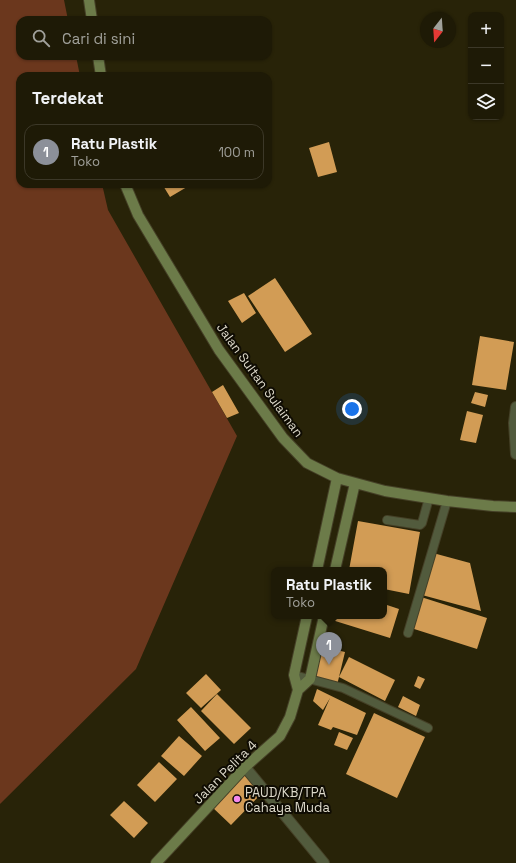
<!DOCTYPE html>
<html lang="id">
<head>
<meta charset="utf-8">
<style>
	body { margin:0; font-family:"Space Grotesk",sans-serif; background:#2b2714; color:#f1f3f6 }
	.controls { position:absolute; right:12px; top:12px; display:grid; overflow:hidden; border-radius:8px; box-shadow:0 1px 3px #0004 }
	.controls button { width:36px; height:36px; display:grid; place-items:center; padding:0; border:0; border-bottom:1px solid #3c3828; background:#1e1a06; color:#f1f3f6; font:20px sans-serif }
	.compass { position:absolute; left:420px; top:12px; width:36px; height:36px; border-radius:50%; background:#1e1a06; box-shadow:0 1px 3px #0004; rotate:197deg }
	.you { position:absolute; left:352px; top:409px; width:14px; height:14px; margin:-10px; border:3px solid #fff; border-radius:50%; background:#1a73e8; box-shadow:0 0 0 6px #1a73e833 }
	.badge { display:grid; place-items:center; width:26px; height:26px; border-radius:50%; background:#8c9099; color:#fff; font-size:13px; font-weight:700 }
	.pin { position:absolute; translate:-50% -33px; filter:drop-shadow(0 1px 2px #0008) }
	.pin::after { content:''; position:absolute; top:21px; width:14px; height:12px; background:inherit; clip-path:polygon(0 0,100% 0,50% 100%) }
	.popup { position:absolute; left:271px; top:567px; width:116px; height:52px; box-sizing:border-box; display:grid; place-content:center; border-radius:8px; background:#1e1a06; filter:drop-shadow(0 1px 3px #0005); font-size:13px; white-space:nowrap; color:#a1a19b }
	.popup b { font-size:15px; color:#f1f3f6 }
	.popup::after { content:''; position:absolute; left:50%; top:100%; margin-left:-8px; border:8px solid transparent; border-top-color:#1e1a06 }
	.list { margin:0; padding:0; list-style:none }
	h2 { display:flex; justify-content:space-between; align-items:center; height:52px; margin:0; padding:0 16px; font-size:17px }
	h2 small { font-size:13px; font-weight:400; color:#a1a19b }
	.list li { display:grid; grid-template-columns:26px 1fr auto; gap:12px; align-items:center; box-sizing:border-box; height:56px; margin:0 8px 8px; padding:0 8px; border:1px solid #3c3828; border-radius:12px }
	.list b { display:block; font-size:15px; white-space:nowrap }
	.list p { margin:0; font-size:13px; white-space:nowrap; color:#a1a19b }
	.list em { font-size:13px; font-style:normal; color:#a1a19b }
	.icon { flex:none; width:22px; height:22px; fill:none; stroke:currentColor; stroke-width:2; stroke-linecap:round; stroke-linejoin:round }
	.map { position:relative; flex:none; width:516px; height:863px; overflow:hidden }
	.search { position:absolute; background:#1e1a06; box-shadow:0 1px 3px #0004; left:16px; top:16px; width:256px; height:44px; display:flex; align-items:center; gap:10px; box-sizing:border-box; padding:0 14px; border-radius:12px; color:#a1a19b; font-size:15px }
	.panel { position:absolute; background:#1e1a06; box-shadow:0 1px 3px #0004; left:16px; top:72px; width:256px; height:116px; border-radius:12px }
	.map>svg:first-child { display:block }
	.green { fill:#6b371d }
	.building { fill:#d29c55 }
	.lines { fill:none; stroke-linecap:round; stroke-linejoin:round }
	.lane-casing { stroke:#454027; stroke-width:10 }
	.street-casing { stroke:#454027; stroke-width:12 }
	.secondary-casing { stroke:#454027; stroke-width:12 }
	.lane { stroke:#525b3d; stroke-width:8 }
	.street { stroke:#525b3d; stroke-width:10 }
	.secondary { stroke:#6c7b49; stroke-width:10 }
	.poi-dot { fill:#f589ef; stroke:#0f0c03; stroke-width:1.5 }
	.labels { text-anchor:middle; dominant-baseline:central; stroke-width:4; stroke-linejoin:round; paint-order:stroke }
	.street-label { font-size:13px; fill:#ddd9ca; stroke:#0f0c03 }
	.poi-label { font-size:13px; fill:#ddd9ca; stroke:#0f0c03; text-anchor:start }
</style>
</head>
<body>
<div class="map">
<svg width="516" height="863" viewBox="0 0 516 863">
	<rect width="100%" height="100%" fill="#282308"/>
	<path class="green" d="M0,0h64l4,20h-48v36h56l4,20h-60v108h82l6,26 129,226 -101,233 -136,135z"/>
	<path class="building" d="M329,142l8,30 -19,5 -9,-29z
		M162,184h30l-22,13z
		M275,278l37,56 -27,18 -37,-56z
		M244,293l12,20 -14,10 -14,-22z
		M480,336l34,6 -8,48 -34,-5z
		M223,385l16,28 -12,5 -15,-26z
		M475,392l13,3 -3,12 -14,-4z
		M467,411l16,4 -7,28 -16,-3z
		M358,521l62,11 -11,62 -25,-5v-19h-35z
		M433,553l37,10 11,48 -59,-16z
		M421,597l66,21 -10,31 -66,-21z
		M384,604l15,5 -9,29 -58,-18 1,-4h51z
		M320,646l25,6 -6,25 10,-20 46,23 -10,21 -46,-24 -2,8 -25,-7z
		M206,674l15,16 -20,18 -15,-15z
		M418,676l7,3 -5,10 -6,-3z
		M317,689l49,24 -9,22 -24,-8 -2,3 -13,-5 12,-27 -7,12 -10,-9z
		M217,694l34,34 -17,16 -33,-33z
		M403,696l17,9 -4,11 -18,-9z
		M191,707l29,31 -15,13 -28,-31z
		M374,713l51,24 -28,61 -51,-24z
		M339,732l14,6 -6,12 -13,-5z
		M179,736l23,20 -18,20 -23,-20z
		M159,762l18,17 -22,23 -18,-17z
		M242,773l21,19 -32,33 -20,-19z
		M124,801l24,22 -14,15 -24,-23z"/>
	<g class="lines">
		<defs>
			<path id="lane" d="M387,520l33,5 2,-2 7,-25
				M408,633l39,-132
				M294,675l49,13 85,40"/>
			<path id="street" d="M516,407l-2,16 2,31
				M245,767l79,96"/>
			<path id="secondary" d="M89,0l3,20
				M98,56l3,20
				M125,184l13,31 81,135 64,88 24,25 30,15 48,13 62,10 46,5 23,1
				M317,570l20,-92
				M335,570l20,-87
				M298,690l12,-11 14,-63
				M156,863l89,-96 35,-31 10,-19 8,-27 -4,-15 13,-59"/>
		</defs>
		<use href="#lane" class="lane-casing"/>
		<use href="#street" class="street-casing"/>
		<use href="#secondary" class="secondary-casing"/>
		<use href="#lane" class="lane"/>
		<use href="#street" class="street"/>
		<use href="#secondary" class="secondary"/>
	</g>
	<circle class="poi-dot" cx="237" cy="799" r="4"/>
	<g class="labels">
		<g class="street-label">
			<text transform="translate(260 380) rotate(54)">Jalan Sultan Sulaiman</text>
			<text transform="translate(225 772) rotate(-45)">Jalan Pelita 4</text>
		</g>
		<g class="poi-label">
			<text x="245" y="792">PAUD/KB/TPA<tspan x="245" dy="15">Cahaya Muda</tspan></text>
		</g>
	</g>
</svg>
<div class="controls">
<button>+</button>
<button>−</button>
<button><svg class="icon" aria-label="layers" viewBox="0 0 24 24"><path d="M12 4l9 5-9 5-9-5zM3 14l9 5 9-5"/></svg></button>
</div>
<svg class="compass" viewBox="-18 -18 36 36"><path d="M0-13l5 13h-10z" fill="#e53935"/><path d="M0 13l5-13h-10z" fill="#a1a19b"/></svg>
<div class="you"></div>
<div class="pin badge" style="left:329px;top:665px">1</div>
<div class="popup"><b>Ratu Plastik</b>Toko</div>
<div class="search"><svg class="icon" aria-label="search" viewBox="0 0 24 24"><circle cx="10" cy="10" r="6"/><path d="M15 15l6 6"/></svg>Cari di sini</div>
<section class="panel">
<h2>Terdekat<small></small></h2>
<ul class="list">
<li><span class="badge">1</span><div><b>Ratu Plastik</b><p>Toko</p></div><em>100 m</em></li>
</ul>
</section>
</div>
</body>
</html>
